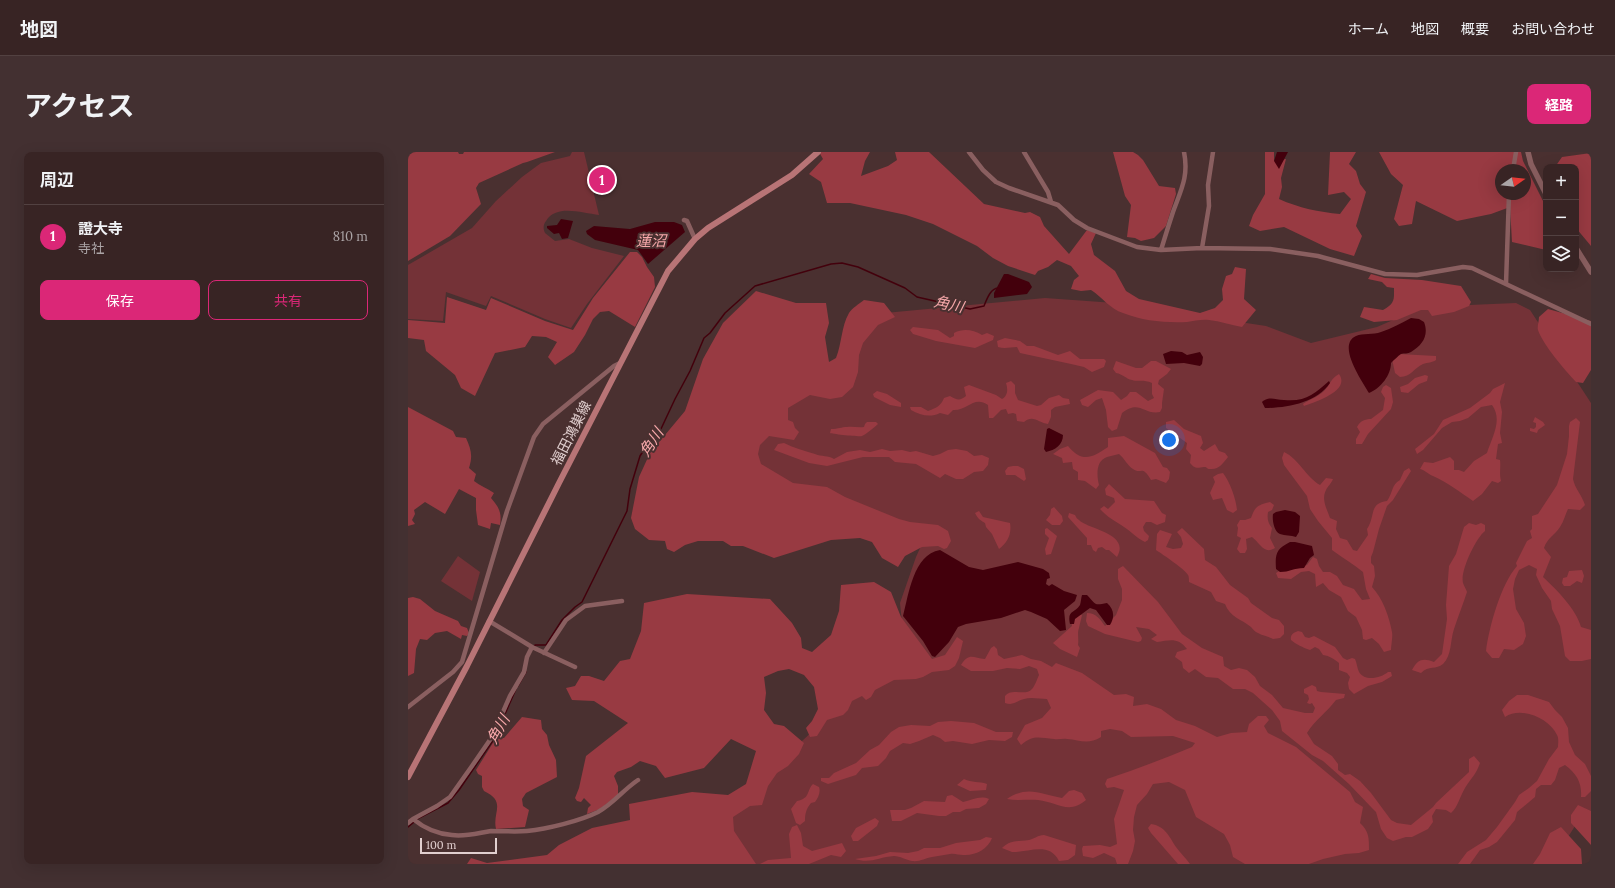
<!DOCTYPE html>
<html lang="ja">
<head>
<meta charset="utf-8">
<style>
	body { margin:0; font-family:Lora,"Noto Sans JP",serif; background:#433031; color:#f1f3f6 }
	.controls { position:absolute; right:12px; top:12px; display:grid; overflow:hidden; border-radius:8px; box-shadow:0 4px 16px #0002 }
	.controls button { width:36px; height:36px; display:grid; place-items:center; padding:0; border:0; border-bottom:1px solid #524141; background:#382424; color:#f1f3f6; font:20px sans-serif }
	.compass { position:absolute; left:1087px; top:12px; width:36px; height:36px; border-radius:50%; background:#382424; box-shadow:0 4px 16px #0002; rotate:76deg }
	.scale { position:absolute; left:12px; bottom:10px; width:77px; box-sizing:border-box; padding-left:4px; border:2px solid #e1cfcf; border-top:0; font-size:11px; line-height:14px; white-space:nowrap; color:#e1cfcf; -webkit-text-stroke:3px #4a3030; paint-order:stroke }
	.you { position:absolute; left:761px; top:288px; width:14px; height:14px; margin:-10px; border:3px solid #fff; border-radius:50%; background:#1a73e8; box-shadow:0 0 0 6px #1a73e833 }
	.badge { display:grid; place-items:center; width:26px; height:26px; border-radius:50%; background:#db2777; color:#fff; font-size:13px; font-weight:700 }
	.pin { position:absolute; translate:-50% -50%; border:2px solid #fff; box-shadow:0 1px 4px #0006 }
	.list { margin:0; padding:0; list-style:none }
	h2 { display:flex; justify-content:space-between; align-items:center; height:52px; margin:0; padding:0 16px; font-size:17px }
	h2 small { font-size:13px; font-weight:400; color:#aba4a6 }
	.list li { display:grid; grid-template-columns:26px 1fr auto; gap:12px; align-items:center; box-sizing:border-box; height:64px; padding:0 16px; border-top:1px solid #524141 }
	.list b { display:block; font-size:15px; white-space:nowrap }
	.list p { margin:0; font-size:13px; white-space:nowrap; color:#aba4a6 }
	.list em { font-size:13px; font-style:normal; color:#aba4a6 }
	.actions { display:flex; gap:8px; padding:12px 16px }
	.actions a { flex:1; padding:9px 0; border:1px solid #db2777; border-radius:8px; text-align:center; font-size:14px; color:#db2777 }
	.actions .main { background:#db2777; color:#fff }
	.icon { flex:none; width:22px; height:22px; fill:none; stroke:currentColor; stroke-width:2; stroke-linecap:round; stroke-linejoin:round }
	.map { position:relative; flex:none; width:1183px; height:712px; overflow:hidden; border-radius:8px }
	header { display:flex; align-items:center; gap:24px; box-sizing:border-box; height:56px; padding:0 20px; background:#382424; border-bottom:1px solid #524141 }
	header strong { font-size:19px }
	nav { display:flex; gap:22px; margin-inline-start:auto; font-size:14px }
	.intro { display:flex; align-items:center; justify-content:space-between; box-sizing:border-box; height:96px; padding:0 24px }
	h1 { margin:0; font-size:28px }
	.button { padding:10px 18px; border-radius:8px; background:#db2777; color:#fff; font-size:14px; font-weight:700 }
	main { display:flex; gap:24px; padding:0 24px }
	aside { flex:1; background:#382424; border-radius:8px; box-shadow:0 4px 16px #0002 }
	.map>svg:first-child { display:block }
	.green { fill:#743237 }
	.forest { fill:#983a42; fill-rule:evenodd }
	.water { fill:#43000c }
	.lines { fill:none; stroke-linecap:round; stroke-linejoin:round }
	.stream { stroke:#43000c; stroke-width:1.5 }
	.minor { stroke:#8a5f60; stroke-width:4.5 }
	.tertiary { stroke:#8a5f60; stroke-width:5.5 }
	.secondary { stroke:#b87476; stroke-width:6 }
	.labels { text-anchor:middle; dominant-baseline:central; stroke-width:4; stroke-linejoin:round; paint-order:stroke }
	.street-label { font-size:14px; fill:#e1cfcf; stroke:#4a3030 }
	.water-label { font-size:15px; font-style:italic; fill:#f7a8aa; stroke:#4a3030 }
</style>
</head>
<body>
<header>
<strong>地図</strong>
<nav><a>ホーム</a><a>地図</a><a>概要</a><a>お問い合わせ</a></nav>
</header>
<div class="intro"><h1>アクセス</h1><a class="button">経路</a></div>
<main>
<aside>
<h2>周辺<small></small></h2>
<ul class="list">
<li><span class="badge">1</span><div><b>證大寺</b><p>寺社</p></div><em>810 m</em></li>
</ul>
<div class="actions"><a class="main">保存</a><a>共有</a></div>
</aside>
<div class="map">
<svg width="1183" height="712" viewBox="0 0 1183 712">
	<rect width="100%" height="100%" fill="#4a3030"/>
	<path class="green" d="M164,0h12l15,63c-17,-2 -43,-11 -53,6 -3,4 -3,7 -1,12l10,8 14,-2 23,9 32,8 -37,48 -16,24 -26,-9 -54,-23 -5,10 -40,-14 -3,29 -35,-2v-54l64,-37 24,-27 26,-24 19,-14 29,-7z
		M637,146l70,5 151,23 45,17 66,-16 46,-20 93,-4 14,7 61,93v424l-16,-1 -24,38h-804l-19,-43 59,-66 44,-41 71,-91 -2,-20 16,-46 10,-22 -176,-54 3,-35 25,-45 53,-26 54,-62z
		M50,404l22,16 -8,29 -31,-20z"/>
	<path class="forest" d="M0,0h50l1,2h4l1,-2h91l-28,10 -4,1 -44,20 -3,5 5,16 -31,32 -42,25z
		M411,0h51l-5,9 -4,15 27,-10 9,-6 -2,-8h34l55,52 41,9 5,-1 10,5 4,9 25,28 18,-24 9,3 -5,11 3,11 21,16 11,20 13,8 61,14 15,-5 8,-8 -1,-11 4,-13 6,-2 3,-7 11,2 -2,30 12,11 -14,17c-11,-2 -22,-6 -33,-7 -7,-1 -15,1 -22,2 -21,1 -44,-1 -64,-9 -13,-4 -21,-16 -32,-23l-10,1 -10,-2 3,-9 5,-4 -8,-10 -14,-6 -9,7 -10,4 -3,4 -27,-9 -15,-8 -16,-12 -44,-22 -27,-9 -56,-12h-23l-6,-21 -12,-8 14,-15z
		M705,0h20l5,3 5,5 16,26 16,2 1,6 -10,32 -12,12 -13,3 -6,-3 -8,-1 4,-32 -6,-9z
		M857,0h9v9l12,-2 -5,19 1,9 -3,12c20,9 40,13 61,15l11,-15 -7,-7 -16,3 2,-43h26l-7,12 7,7 4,13 6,8 -10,34 6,10 -8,20 -24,-7 -46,-22 -24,4 -11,-5 4,-11 12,-21z
		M971,0h142l2,9 23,46v43l-34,-8 -2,-35 -19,7 -34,7 -41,-20 -4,23 -13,2 -5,-7 9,-34 -12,-11zM1093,18h24v24h-24z
		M1183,1v93l-15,-18v-61h-21l7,-10z
		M222,100h7l5,5 5,10 7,10 1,10 -20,40 -26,-16 -9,1 -7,7 -8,16 -11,17 -19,13 -7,-8 9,-15 -11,-5 -14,-1 -7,11 -30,6 -20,43 -14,-8 -6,-13 -29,-24 -2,-11 -16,-2v-18l37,3 2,-26 39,13 5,-12 54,23 28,9 20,-32z
		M963,122l14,4 37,2 39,6 10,16 -2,4 -15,6 -22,4 -4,-6h-7l-24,10 -23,2 -14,-5 4,-10 19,3c12,-7 11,-10 11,-22l-7,-1 -5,-5 -14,-3z
		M348,139l40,12h30l3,20 -4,14 4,25 7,-4c6,-15 5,-31 13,-45 3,-5 10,-9 15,-13l20,3 11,14 -17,8 -15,18 -4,12 -1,17 -5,15 -11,10 -12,2 -20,-4 -22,13v12l5,2 2,6 4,4 -5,8 -25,-4 -9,9 -2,9 3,10 32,19 34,4 18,10 54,22 11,3 28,3 10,6 3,10 -4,7 -3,1 -6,-3 -16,1 -17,9 -7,11 -16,-9 -10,-16 -12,-4 -29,2 -57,18 -31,-12h-12l-8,-5h-25l-13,4 -11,7 -7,-3 -2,-8 -16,-1 -14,-11 -4,-11 8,-41 11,-24 35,-42 18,-52 20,-36z
		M1140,157l43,12v49l-8,13 -7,-1c-11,-12 -33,-37 -38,-52 -1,-3 1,-9 1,-13z
		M505,175l25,3 12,8 4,-2v-3c10,-5 19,-3 28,2l5,-2 7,3 -1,4 -18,8 -39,-7 -23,-7 -3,-4z
		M597,186l15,3 7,5h7l24,9 12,-4 10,8h24l2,2 -2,6 -12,5 -8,-5 -13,-3 -51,-11 -3,-6c-7,0 -12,2 -19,0l-1,-6z
		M991,202l37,2v4c-4,3 -8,2 -13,4 -9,4 -12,13 -23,13l-5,-4 -3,-14z
		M708,209l20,7h6l9,-7h5l15,8 -4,5 -8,6 -1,4 6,5 -2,14v5l-2,4c-17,3 -20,-13 -38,1l-5,16 -5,2 -4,-4 -2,-17 -4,-12 -6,2 -8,7 -6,-2 -2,-5 18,-10 15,2 8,8 6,-4 3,-4h6l12,9 6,-3 -2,-4v-11c-9,-4 -13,-1 -20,-3 -6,-1 -9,-6 -16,-7l-3,-4z
		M931,222c12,17 -24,28 -35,32l-1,-2c7,-5 15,-7 21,-13 6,-6 7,-13 15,-17z
		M1017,223l3,1 -1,5 -8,3 -11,9 -7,-1 -1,-5 8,-3 7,-6z
		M603,229l4,4v8l3,7 19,6 4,-1 8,-7 10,-3 4,3 6,1 1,5 -15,3 -4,3v7l-3,7c-9,-1 -15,-10 -24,-2l-7,-1 -1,-7 -3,-1 -5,1 -2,-5 -5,1 -8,8h-4l-1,-13c-14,-10 -21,6 -35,5l-5,5 -8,-2c-10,5 -20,2 -29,-3l-1,-3h11l7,4c8,-3 13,-5 16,-13l6,-2c7,4 10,5 16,0l-2,-9 5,-2 27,10 6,4c6,-3 6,-10 4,-16z
		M1097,231l-5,19 2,10 -2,21 2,10 -4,1 -2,15 4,1c1,7 -1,13 1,21l-3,2 -6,-2 -10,13 -9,7c-13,-9 -26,-19 -40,-25 -5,-2 -8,-6 -13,-7l4,-7 9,1 17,-6 4,4v9h5l5,2 10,-11 13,-8c5,-16 16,-33 5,-48l-11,2 -13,11 -8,3 -8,1 -10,6 -19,22 -6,4 -2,-5 19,-15 9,-14 27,-12 20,-15 3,-4z
		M978,233l5,3 2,14 -2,7 -23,25 -6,10h-6v-5l4,-7 -3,-5c3,-6 8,-8 14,-8l12,-9 2,-12 -4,-6 2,-5z
		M469,239l10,3 14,9v4l-11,-2 -16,-8 -1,-3z
		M0,255l45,24 3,6 10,1c5,11 7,18 3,30l7,6 -2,7c6,5 13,7 20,12l-3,5c8,9 11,15 9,27l-9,-2 -1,6 -12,-4 -2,-15v-12l-17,-9 -14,25 -20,-12 -11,8 1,4 -3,6 3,4 -7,2z
		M1127,265l8,5 2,3 -7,5 -1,3 -7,-2v-3l4,1 2,-2v-4l-3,-1z
		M1168,266l4,4 -7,57c2,10 9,16 12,26l-5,5 -12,-1c-3,6 -4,12 -8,18 -5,8 -13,11 -16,21l7,9 -8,20c14,13 33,32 38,50l10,3v29l-9,2h-12l-5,-5 -5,-30 -8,-17 -1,-8 -9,-13 -6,-13 1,-6 -8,-4 -10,5 -4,9 -2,10 3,20 8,14 2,13 -3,8 -9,6 -10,-1 -5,9h-7l-6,-7c3,-24 15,-67 31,-85l-1,-3 11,-22 5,-3 -2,-7 2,-2v-13l6,-2 19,-29 10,-31 2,-18v-10l1,-4z
		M766,268l10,9 17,7 2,7 -3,5 4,3 11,-7 4,7 6,2 3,4c-5,6 -9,13 -18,12 -4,0 -2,-2 -6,-2 -7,1 -9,2 -14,-4l1,-8 -5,-6 1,-6 -21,-15v-6z
		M459,270h9l2,2c-3,3 -13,11 -16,12 -2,1 -30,-2 -32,-3l1,-4c8,0 10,-2 16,-2 6,-1 11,1 17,0l1,-3z
		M716,284l31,17 8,14 4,1 3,4 -1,7 -3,4 -10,-4 -5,1c-9,-16 -10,-5 -18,-11 -5,-3 -9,-11 -14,-15 -4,1 -8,2 -12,3 -12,4 -10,20 -8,28l-3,4 -11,-8 -7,-1v-8l-5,-3 -1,-7 -9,1 -1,-5 -9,-4 7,-5 8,-3c14,17 24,12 40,1v-9z
		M376,291c10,5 21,8 31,11 7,3 13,1 19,5l13,-7 13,-2 10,2 12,-3 8,2 12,-1 8,2 6,-1 17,5 7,-2 8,-4 8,-1 11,2 7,5 8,-1 7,3 -1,7 -5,6 -9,1 -11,7h-7l-11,-5 -5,4 -24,-14 -21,-2 -6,-5h-26l-36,9 -18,-3 -35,-13 4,-6z
		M876,300c15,7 22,25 36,33l6,-7 7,1c-2,5 -5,7 -7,11 -5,10 1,19 4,28l7,3 -1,8 4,9 7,2 6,10 4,1 11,-16 -1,-6c9,-13 1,-25 20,-28 6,-8 4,-16 13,-21l4,-9 5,-3 2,3 -18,29 -6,6 -8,23 -6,23 -2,5v6l3,3 1,10 -3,11c11,12 17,29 20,45 1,5 -1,13 -1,18l-7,2 -5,-8 -7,-6 -6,2 -3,-1 -1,-9 -6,-13 -8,-6 -7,-14 -12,-7 -6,-7 -7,4 -1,-13 -6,-3 -8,1 -10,7 -13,-1 -2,-5 5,-3 26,-5 6,-8 4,2 2,7 4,6h7l7,4 6,9 11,4 8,11 8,-1 -4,-10 -3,-17c-10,-8 -20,-14 -31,-22v-12l-14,-17 -8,-12 -3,-13 -23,-31 -2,-7z
		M605,314h5l6,3 2,10 -2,2 -9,-6h-9l-1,-4 3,-4z
		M815,321c7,9 13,26 14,37l-4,3 -6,-3 -5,-12 -9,2 -3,-7 5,-11 -2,-5 5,-3z
		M701,332l16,15 29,2 8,12 4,2 -1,7 -8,3 -6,-3h-5l-3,5 1,4 5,5 -1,4 -3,2c-9,-4 -14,-11 -21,-15 -9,-6 -17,-10 -24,-18l4,-3 4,3 7,-7 -1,-4 -8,-3 -1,-6z
		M862,350l4,3 -2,5 -4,2c-1,7 0,11 4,16l-2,10 5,10c-11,7 -15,-5 -23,-11l-6,2 1,10 -2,4h-5l-3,-4 4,-11 -4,-2 1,-8 -1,-3 3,-5h5l6,-2c4,-11 6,-13 19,-16z
		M646,355l8,9 1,5 -3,4h-8l-6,-5 4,-5 1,-6z
		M571,359l4,6 27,6c2,12 -3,20 -11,26l-7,-15 -6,-7 -1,-4c-5,-3 -7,-4 -10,-10z
		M661,361l6,2c1,2 2,4 4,5 8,9 52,13 38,37l-8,-7h-3l-4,-3 -4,1 -2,4 -3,-2 -2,-5h-4v-7l-19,-21z
		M1061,371l7,2 5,-2 4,2v6c-9,7 -25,40 -22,52 1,3 3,6 4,9 -4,12 -9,25 -13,37 -4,12 -2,26 -11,35 -7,6 -14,1 -22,9l-9,-3c6,-11 11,-12 22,-8l8,-8 5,-35 -1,-14 3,-39 7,-12 8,-27z
		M639,376l10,8 -6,18 -5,1 -1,-6 4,-11 -4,-4v-5z
		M774,376l22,21 1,11 11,7 14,18 18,13 3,5 21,15 7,2 5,6v8l-4,4 -7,1c-5,-3 -10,-3 -15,-6 -3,-1 -5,-4 -7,-6 -10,-8 -21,-10 -26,-23l-9,-3 -5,-9 -22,-10c0,-1 0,-6 -1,-7 -2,-5 -26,-21 -32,-25l1,-16 3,-4 12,4 -6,13 7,2 8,-1 2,-4 -2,-7 -4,-5z
		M715,414l35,36 24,32 20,14 21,9 1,9 7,4 8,-2 8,2 8,7 5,9 12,9 11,13 22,5h8l2,-5 -3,-5 -2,1 -3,-1 2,-4 -1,-4 -4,-2v-4l8,-4 4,2 1,4 4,1 24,2 -1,4 -8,2c-9,12 -21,20 -29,33l7,11 18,12 6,8v6l7,5 5,-1 10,7 11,12 20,27 6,3 14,2 22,-18 3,-4 33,-31v-13l5,-3 6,7c-4,12 -9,15 -15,25 -5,8 -7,19 -14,25l-5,-3 -10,-1 -4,7 1,6 -5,7 -16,8h-6l-13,4 -6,-3 -6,-9 -5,-17 -4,-4 -23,-24 -26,-23 -11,-6 -30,-24 -2,-10 -8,-11 -19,-17 -8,-4h-12l-15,-11 -12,-1 -11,-8 -6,4 -6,-5 -1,-6 -7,-5 2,-5 10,-3c-9,-12 -17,-9 -30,-7l-6,-3 6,-4 -8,-6 -13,-2 6,11 -1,3 -3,1 -33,-8 -17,-8 -2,-5 1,-8c9,0 13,6 18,13l11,-11 6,-15v-11l-4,-10v-10z
		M1174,418l2,6 -2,7 -5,-2 -7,5h-6l-2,-3 1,-5 4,-1 2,-6z
		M466,430l17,10 10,25 31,42 13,-4 12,-18 6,4 -4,17 -4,8 -6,4 -17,2 -9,5 -7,2 -22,1 -19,10 -4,7 -5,3 -4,-4 -10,5 -4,9 -5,5 -16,5 -10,16 -7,1 -4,-9 6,-7 6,-12 -4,-22 -10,-12 -15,-6 -11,2 -14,6 2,16 -2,17 10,14 10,2 20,17 -5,11 -11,12 -11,7 -9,13 -6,19 -12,1 -17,11 1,14 22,33h-289l4,-6 16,5 60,-8 12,-10 33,-17 38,-8 -1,-16 63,-12 36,3 18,-11 10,-33 -25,-12 -27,29 -39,10 -9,-12 -16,-5 -9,6 -14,5 -3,4 4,10v9l-18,14 -13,5 1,-6 3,-3 -7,-7 -3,4 -4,-1 -2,-3 4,-10 7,-32 42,-33 -34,-22 -22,-1 -6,-12 9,-2 6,-10h8l15,5 16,-20 10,-2 11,-28 3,-28 43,-9 83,5 22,24 9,15 1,10 10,4 19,-17 8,-24 2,-26z
		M5,445l7,2 15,12 23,10 3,5 6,2 2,5 -2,3 -5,-1 -1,4 -14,-8 -12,2 -8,7 -7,-1 -4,10 -2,24 -6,3v-78z
		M670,462l4,1c-1,5 -2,8 -3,13 -2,5 0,11 -1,17l2,3 -3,9 -17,-8 -7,-6 19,-17 -1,-6z
		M890,479l4,1 3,5 4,1 5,-2 21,11 8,11 4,2 5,-2 3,1c2,4 2,9 4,13 6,10 22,6 29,0h3l1,4 -10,6 -14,4 -14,8 -5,-5 -1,-6 2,-6 -3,-4 -8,-3v-7c-5,-4 -9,-7 -16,-8l-4,-6 -4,-2 -5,3c-8,-3 -13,-5 -19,-10 -1,-5 2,-7 7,-9z
		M586,494l3,3 1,6 6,4 18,-4 9,4 10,2 11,6 4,-4 26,10 32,22 12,-1 8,3 -1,9 14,-2 14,5 15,11 19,6 22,11 14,-4 16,-1 2,-8 9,-8h8l3,4 -5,6 4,7 28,14 54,45 5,10 8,5 -3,16c9,8 9,15 9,27l-10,3 -14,1 -22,5 -14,5h-64l-12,-7 -3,-12 -6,-11 -28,-17 -11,-27 -16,-8 -16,2 -6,10 -10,11 -3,12 -1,13 2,11 -2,10 -5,13h-11l-2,-6 -11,-5 -11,5 -10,-2 -1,-7 1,-3 17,-1 10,2 7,-3 -3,-25 10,-29 -10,-3 -7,1 -2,-4 2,-5c29,-10 57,-20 85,-32l3,-4 -22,-7 -42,1 -9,-6 -12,-2 -9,2v6c-13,8 -21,3 -34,2 -4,-1 -9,1 -13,0 -15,-1 -20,-5 -33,6l-4,-6 8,-14 17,-7 9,-10 -4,-9c-7,0 -16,-2 -23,0 -8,2 -10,7 -19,4v-7c7,-9 20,1 27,-7 3,-3 5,-10 7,-14l-2,-6 -8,-3 -9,3 -13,-1 -14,3h-22l-10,-6c8,-13 12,-7 24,-6l6,-11z
		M1109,543h11l21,7 6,8 7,7 6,11 1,14 6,13 10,9 6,12v15l-6,6h-4c1,-14 -4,-23 -16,-32l-6,3 -4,12 -4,5h-10l-5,4 -1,8 -18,15 -2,8 -18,22 -8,5 -9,3 -10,14h-12l9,-12 19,-12 11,-13 18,-25 4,-7 10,-7 8,-7 12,-22 9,-12c0,-3 1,-9 -1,-12 -8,-17 -36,-29 -52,-18l-3,-7 7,-9z
		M114,565l19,3 1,9 5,6 2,10 7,15 1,17 -31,16 -4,6 1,7 6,4 -4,17 -29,2c-4,-17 11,-27 -12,-38l-2,-4v-11l-4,-2 -2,-4 20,-32h8z
		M543,569l23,2 22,9h17l-1,5 -7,4 -16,-1 -17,4 -19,-3 -8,1 -5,-4 -7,-3 -14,6 -9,3 -7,-1 -13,8 -4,7 -8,8 -16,2 -6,7 -28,9 -7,-3v-3h8l5,-5 22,-10 14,-13 9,-5 12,-13 8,-5 12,-2 19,1 8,-4z
		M556,627c8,4 15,2 23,5l-1,6 -16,1 -13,-6z
		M405,632l6,3c2,5 -1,11 -4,15l-4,1c-5,6 -6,11 -6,18l-5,4 -4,-2 -5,-14 6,-8c14,-3 9,-10 16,-17z
		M666,638l8,3 4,7c-17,15 -29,2 -48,0 -10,-1 -21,1 -31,-1 20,-14 34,-5 55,-1l7,-7z
		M544,643l11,7c9,-2 17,-7 26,-3l-3,5 -7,4 -13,1 -6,3h-7l-7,4h-7l-22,-3 -16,8h-9l-2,-11h15l6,-2 13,-7 21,1 2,-6z
		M1170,653l13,6v34l-20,-22v-8z
		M467,666l4,3 -2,5 -19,15h-5l-2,-5 5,-8z
		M743,672c14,2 18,12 25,23 4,6 10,11 14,17h-12l-27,-31 -3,-5z
		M389,673l4,8 2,13 9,5 30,-8 4,8 -5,6 -10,-2 -22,9h-49l8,-4 23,-2 -2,-24 3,-7z
		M1153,675l20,22 1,15h-49l7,-10 10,-21z
		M636,683l32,10 -1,10 -7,5 -9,1c-10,-20 -31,-8 -47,-9 -3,-1 -7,-3 -10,-4 10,-9 15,-6 27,-8 5,-1 9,-5 15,-5z
		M578,685l6,1c-4,11 -17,18 -29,17 -4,0 -9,-2 -13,-1 -6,1 -12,2 -18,3 -7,1 -12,5 -20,4 -6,-1 -12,-5 -18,-5 -15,1 -24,8 -39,3l21,-3 14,-4 18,1 10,-2 6,-3h16l16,-5 24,-3z"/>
	<path class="water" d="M869,0h11l-9,17 -5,-8z
		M153,67l12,2 -5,17 -6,1 -3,-6 -5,1 -7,-6v-2l10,-1z
		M247,70h19l8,3 3,7 -37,32 -10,-14 -43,-10 -8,-6 -1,-3 8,-5 36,3z
		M596,122h4l21,8 3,5 -5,7 -33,4v-5z
		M1003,166l8,1 5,3c5,13 -1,23 -13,30 -3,2 -7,1 -10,2 -3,2 -7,6 -10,9 0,12 -10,25 -22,30 -6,-11 -33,-48 -13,-57 7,-3 17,-1 25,-4 10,-3 20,-9 30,-14z
		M763,199l11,1 5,3 13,-3 3,5 -1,7 -2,2 -16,-3 -18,1 -3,-10z
		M921,229l1,2c-13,20 -44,25 -65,25l-3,-6 1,-1c8,-5 12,-1 21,-1 22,2 30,-6 45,-19z
		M641,276l14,7c0,10 -8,15 -17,17l-2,-3 3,-20z
		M877,358l10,2 5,4 -1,16 -3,5c-5,-2 -11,-1 -16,-3 -6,-2 -8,-14 -7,-20l3,-2z
		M882,390h5l17,4 2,9 -4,3 -6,10c-11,0 -14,4 -24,4l-4,-3c-1,-15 0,-20 14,-27z
		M532,398l29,17 14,3 35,-8 25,7 6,4 1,5 -3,1 -1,5 3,2 3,-2 12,7 13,4 -2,6 -11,9 2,20 -6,1 -13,-12 -16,-7 -6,-2 -24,8 -35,6 -8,3 -9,15 -14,15 -3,-1 -9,-15 -20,-25c6,-22 10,-61 37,-66z
		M674,443h5c9,9 6,11 20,8 7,6 8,14 3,22h-3l-11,-15 -6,-2 -15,11 -1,5h-4c-3,-14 4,-10 10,-19 1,-3 1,-7 2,-10z"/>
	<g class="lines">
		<path class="stream" d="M126,496l1,-3h11l16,-25 13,-13 7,-5 45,-91 3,-22 10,-33 7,-11 13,-14 15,-32 15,-28 14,-33 6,-5 15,-20 30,-27 76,-22 11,-1 16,4 47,21 12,9 53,12 14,-3c3,-7 6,-17 14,-18
			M110,534l8,-14
			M0,675l11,-9 29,-15 11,-13 35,-51 22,-50"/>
		<path class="minor" d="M561,0l14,18 13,12 13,6 49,17 16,15 13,8 50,19 24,3 41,-2 68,1 48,7 67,18 32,1 46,-8 9,1 119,56
			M616,0l24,40 3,10
			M1105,18l3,-18
			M276,68l3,1 8,18
			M794,96l7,-42 -1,-21 5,-33
			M753,98c4,-13 8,-26 12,-38 8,-22 16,-36 11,-60
			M1098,132l3,-90
			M81,469l43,26 43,20
			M136,501l22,-33 19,-14 37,-5
			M0,555l45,-35 9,-10 45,-151 27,-74 9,-13 71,-58 6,-3
			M5,667l24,-13 13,-9 22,-31 20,-29 18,-41 14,-24 3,-15 5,-10
			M0,671l5,-4c11,9 24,15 39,16 13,2 26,-2 39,-4 12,0 24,1 36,0 20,-2 53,-10 71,-19 15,-8 25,-22 40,-32"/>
		<path class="tertiary" d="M1120,0l3,12 15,30
			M1168,96l15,24"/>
		<path class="secondary" d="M0,625l59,-111 92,-183 109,-212 27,-32 13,-11 84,-53 26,-23"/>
	</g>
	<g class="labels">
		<g class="street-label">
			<text transform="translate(163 281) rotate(-63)">福田鴻巣線</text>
		</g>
		<g class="water-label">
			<text x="243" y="88">蓮沼</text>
			<text transform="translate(541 152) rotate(12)">角川</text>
			<text transform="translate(243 290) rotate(-56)">角川</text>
			<text transform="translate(90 577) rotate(-61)">角川</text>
		</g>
	</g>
</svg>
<div class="controls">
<button>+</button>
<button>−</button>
<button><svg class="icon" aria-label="layers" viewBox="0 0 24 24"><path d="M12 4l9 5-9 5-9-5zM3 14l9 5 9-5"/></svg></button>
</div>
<svg class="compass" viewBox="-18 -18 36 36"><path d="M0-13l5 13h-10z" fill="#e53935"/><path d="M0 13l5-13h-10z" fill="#aba4a6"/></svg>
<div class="scale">100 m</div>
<div class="you"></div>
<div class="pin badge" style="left:194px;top:28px">1</div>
</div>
</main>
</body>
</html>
